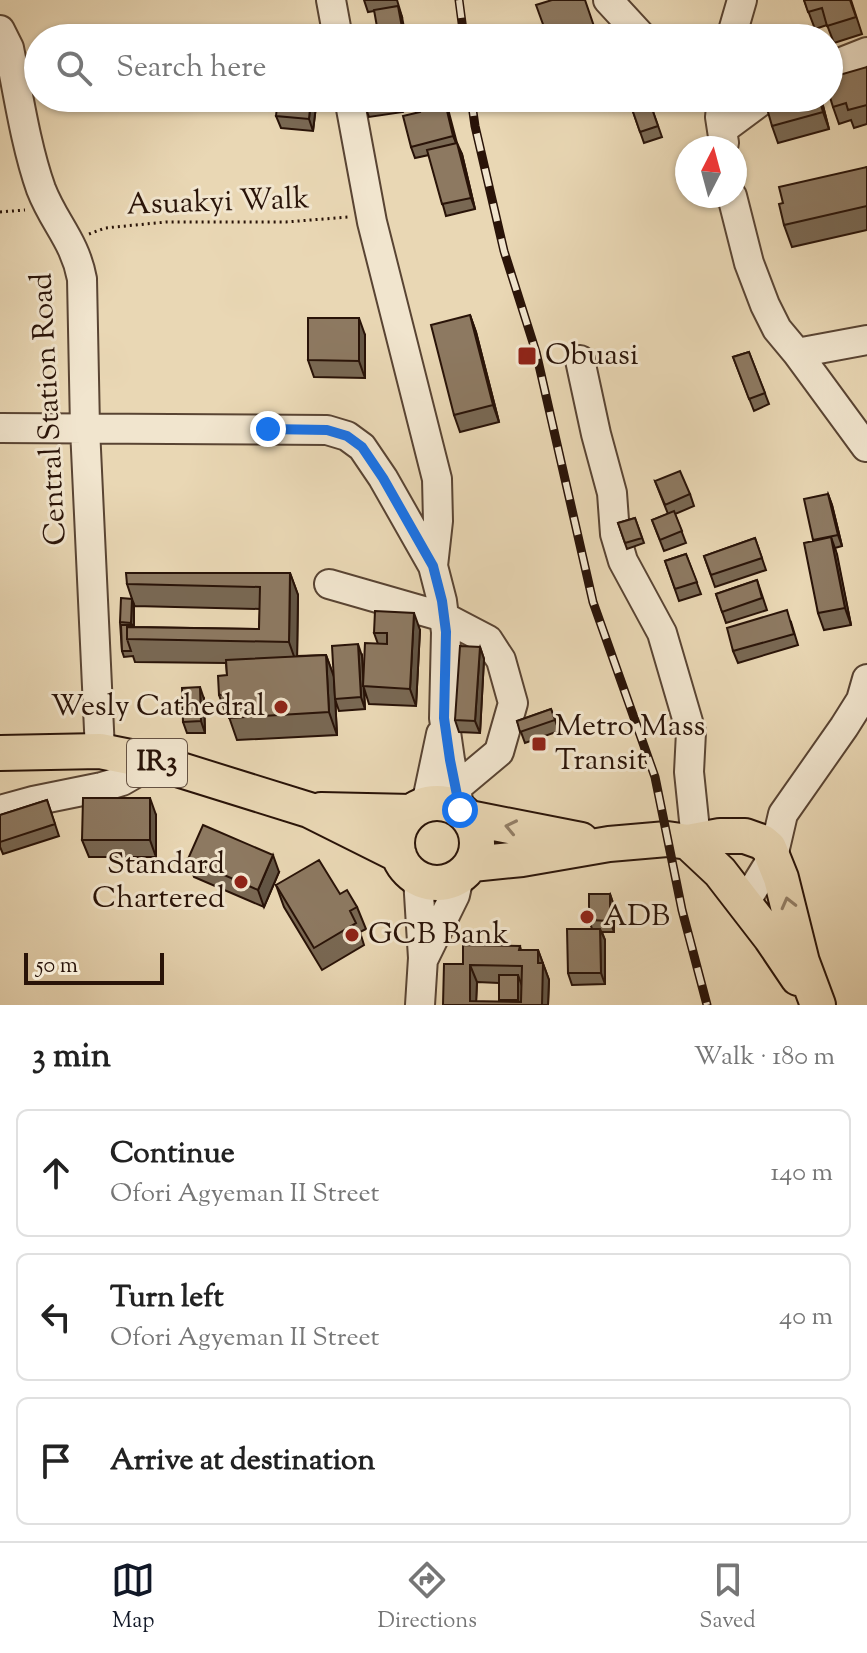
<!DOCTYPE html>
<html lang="en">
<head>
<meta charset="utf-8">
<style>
	body { margin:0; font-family:"Sorts Mill Goudy",serif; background:#f2f2f2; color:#222 }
	.compass { position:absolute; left:675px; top:136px; width:72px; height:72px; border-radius:50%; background:#fff; box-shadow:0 2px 6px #0004; rotate:6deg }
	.scale { position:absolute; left:24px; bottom:20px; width:140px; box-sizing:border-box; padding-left:8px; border:4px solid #291308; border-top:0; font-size:22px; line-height:28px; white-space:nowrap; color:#291308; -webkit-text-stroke:6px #f1e5ce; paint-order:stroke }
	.stop { position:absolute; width:24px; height:24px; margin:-18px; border:6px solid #1a73e8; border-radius:50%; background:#fff }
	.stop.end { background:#1a73e8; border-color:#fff; box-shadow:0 2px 8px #0008 }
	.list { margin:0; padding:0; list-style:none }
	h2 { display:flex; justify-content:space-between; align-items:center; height:104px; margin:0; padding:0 32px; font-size:34px }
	h2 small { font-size:26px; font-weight:400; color:#767676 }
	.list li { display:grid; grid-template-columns:52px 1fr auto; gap:24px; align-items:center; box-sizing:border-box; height:128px; margin:0 16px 16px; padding:0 16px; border:2px solid #e0e0e0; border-radius:12px }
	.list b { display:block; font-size:30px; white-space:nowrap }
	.list p { margin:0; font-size:26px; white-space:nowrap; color:#767676 }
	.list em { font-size:26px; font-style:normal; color:#767676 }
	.icon { flex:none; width:44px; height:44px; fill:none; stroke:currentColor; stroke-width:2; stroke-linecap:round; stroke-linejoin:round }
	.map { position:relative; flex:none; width:867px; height:1005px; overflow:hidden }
	.search { position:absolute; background:#fff; box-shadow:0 2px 6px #0004; left:24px; right:24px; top:24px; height:88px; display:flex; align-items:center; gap:20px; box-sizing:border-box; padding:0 28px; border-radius:44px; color:#767676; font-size:30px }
	.sheet { height:536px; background:#fff }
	nav { display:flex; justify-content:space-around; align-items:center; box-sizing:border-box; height:112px; border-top:2px solid #e0e0e0; background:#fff; font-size:22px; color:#767676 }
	nav a { display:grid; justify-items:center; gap:4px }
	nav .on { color:#111827 }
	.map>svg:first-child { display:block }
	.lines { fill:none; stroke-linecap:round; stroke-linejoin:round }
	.minor-casing { stroke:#594433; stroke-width:32 }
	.major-casing { stroke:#291308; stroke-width:38 }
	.path { stroke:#291308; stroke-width:3; stroke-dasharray:2 4; stroke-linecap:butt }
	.minor { stroke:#f1e5ce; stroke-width:28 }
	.major { stroke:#e9d7b4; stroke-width:34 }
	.rail-casing { stroke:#291308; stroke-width:9 }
	.rail { stroke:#f1e5ce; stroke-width:6; stroke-dasharray:18; stroke-linecap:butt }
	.wall { fill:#796853; stroke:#291308; stroke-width:2; fill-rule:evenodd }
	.shaded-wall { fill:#635544; stroke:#291308; stroke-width:2 }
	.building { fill:#8d7961; stroke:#291308; stroke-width:2; fill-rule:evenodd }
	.oneway { stroke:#937f67 }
	.route { stroke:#1a73e8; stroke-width:10 }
	.poi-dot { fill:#8f2418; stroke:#f1e5ce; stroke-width:3 }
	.labels { text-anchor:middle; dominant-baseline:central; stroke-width:6; stroke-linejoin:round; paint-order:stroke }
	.shield { fill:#f1e5ce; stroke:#655243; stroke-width:2 }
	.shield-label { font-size:28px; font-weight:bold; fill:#291308 }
	.street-label { font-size:30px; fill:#291308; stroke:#f1e5ce }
	.poi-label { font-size:30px; fill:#291308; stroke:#f1e5ce; text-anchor:start }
</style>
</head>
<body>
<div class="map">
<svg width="867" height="1005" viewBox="0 0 867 1005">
	<rect width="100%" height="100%" fill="#e9d7b4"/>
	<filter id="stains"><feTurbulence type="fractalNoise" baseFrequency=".0025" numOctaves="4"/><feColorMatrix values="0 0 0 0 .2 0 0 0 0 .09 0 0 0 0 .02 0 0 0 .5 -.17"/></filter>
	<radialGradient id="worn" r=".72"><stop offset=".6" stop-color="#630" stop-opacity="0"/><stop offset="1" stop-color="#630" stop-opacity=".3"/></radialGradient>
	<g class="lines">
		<defs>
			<path id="minor" d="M331,0l7,38
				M608,0l35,38
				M0,30l9,18c9,45 17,99 32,141 13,34 34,52 41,90l3,149 15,323
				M731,38l11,-38
				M829,67l38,-15
				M349,98l23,124 65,257 1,42 -5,45
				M722,98l-2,19 4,26
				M722,130l43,-32
				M732,196l17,67 16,42 12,24 20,24 69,94
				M797,353l70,-13
				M580,360l16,74 16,59 3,41 8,27 39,72 29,99 -2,40 7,68
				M0,428l327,2 20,6 15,11 21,31 50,88 9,35 4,31 -2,86 6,42 10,50
				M329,584l115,33 44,23 13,20 12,43 -14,49 -43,36
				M426,805l15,-71
				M0,810l33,-9 69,-14 20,-6 33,-19
				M418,878l5,80 -3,47
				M744,904l29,-47 10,-43 61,-87 17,-27 6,-21
				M424,958l31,-63 4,-18"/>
			<path id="major" d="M0,753l100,-2 55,11 154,48 90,45
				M397 843a40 40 0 1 1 80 0a40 40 0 1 1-80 0Z
				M321,810l91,2
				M469,818l112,22
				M688,842l32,30 51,66 27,40
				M472,864l50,-5 87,-15 58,-5 21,3 32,-6h25l17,6 7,6 12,30 21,84 16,43"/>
		</defs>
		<use href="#minor" class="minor-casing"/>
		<use href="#major" class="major-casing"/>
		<path class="path" d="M0,212l25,-2
			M89,234l16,-6 61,-6h120l62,-5"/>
		<use href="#minor" class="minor"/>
		<use href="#major" class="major"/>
		<defs>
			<path id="rail" d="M459,0l5,38
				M471,98l4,28 29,125 32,101 57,250 62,175 27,133 25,95"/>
		</defs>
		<use href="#rail" class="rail-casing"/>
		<use href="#rail" class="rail"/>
	</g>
	<path class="wall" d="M364,0h33l5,17 -28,-6 -6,1z
		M804,0h47l11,34 -28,9 -7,-18 -12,4z
		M867,67v57l-13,4 -3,-8 -12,4 -6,-17z
		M401,98l2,14 -34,5 -4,-11z
		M444,98l12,45 6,11 13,55 -29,7 -17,-61 -14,3 -4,-11 9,-35z
		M821,98l8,31 -51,14 -6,-17z
		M649,100l13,37 -18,6 -13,-37z
		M316,106l-3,25 -32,-3 -5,-12z
		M867,167v63l-75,17 -8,-22 -1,-22z
		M470,315l6,17 23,90 -39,10 -6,-17z
		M365,335v43l-51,-1 -6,-17z
		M749,352l20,52 -15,7 -21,-54z
		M655,481l35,13 4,12 -19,8 11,29 -22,8 -12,-31 16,-6z
		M828,494l4,11 10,41 -7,2 16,77 -27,5 -6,-17 -4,-72z
		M635,518l9,25 -17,6 -9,-26z
		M755,538l11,32 -51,17 -11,-31z
		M686,554l15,40 -22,7 -14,-40z
		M290,573l8,22 -1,61 29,-1 8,22 3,58 -100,5 -8,-23h-2l-8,-22 8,-20 -1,-12 -91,-1 -2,-6 -9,1 -2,-6 -2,-29 12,-23 -5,-15zM134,605l1,1 125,3 -1,20 -125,-2z
		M757,580l10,30 -41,13 -10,-29z
		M791,622l7,23 -60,18 -5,-12z
		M420,630l-4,76 -47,-2 -5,-16 1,21 -26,2 -4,-12 27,-43 1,25 15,-37 -4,-11z
		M480,647l4,12 -4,74 -21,-1 -4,-12z
		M204,699l1,34h-18l-4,-11z
		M551,709l8,22 -34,12 -8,-22z
		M47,800l12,36 -56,18 -3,-7v-32z
		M156,815v42h-67l-7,-17z
		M188,859l91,13 -15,35 -70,-30z
		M276,885l64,9 17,13 9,22 -6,3 4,13 -42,25 -38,-63z
		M610,894l4,12v26h-12l3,8v44l-33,1 -4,-12 24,-44 -3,-9z
		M520,946l1,4h17l11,30 -1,25h-105l20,-41zM477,982l22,1 1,19h-24z"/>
	<path class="shaded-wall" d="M398,6l4,11 4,21h-2z
		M311,98h2l3,8 -3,25 -4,-12z
		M444,98l3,7 11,42 -5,-11z
		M819,98h2l8,31 -6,-17z
		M457,143l5,11 13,55 -4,-11z
		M470,315l6,17 23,90 -6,-17z
		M359,318l6,17v43l-6,-17z
		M828,494l4,11 10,41 -4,-11z
		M831,537l6,17 14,71 -6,-17z
		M290,573l8,22 -1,70 -8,-23z
		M132,599l2,5v25l-3,-6z
		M414,613l6,17 -4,76 -6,-17z
		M358,644l4,12 3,53 -4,-12z
		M480,647l4,12 -4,74 -5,-12z
		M326,655l8,22 3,58 -8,-23z
		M200,687l4,12 1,34 -4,-12z
		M150,798l6,17v42l-6,-17z
		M273,855l6,17 -15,35 -6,-17z
		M610,894l4,12v26l-4,-11z
		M600,929l5,11v44l-4,-11z
		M538,950l11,30 -1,25h-6l-4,-42z
		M470,965l7,17 -1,23 -6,-4z
		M518,975l4,11v19h-2l-2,-5z"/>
	<path class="building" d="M552,0h33l13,38h-50l-12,-33z
		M804,0h46l6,17 -29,9 -5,-18 -14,4z
		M398,6l6,32h-25l-5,-28z
		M867,67v38l-19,5 -2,-7 -13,4 -4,-13v-16z
		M278,98h33l-2,21 -33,-3z
		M363,98h35l1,2 -34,6z
		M424,98h20l9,38 -42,11 -8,-31 17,-4 -3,-12z
		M764,98h55l4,14 -51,14z
		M649,100l9,26 -18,6 -9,-26z
		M457,143l14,55 -29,6 -15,-54z
		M867,167v39l-83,19 -5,-21 4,-1 -4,-16z
		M470,315l23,90 -39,10 -23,-90z
		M308,318h51v43l-51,-1z
		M749,352l16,41 -16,6 -16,-42z
		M680,471l10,23 -25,11 -10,-24z
		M828,494l10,41 -25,5 -9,-41z
		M674,511l8,20 -22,9 -8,-20z
		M635,518l7,20 -17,5 -7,-20z
		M831,537l14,71 -27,5 -14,-70z
		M755,538l7,20 -51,17 -7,-19z
		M686,554l11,28 -22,7 -10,-28z
		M126,573h164l-1,69 -162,-3v-12l132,2 1,-42 -133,-3z
		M757,580l5,18 -40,14 -6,-18z
		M121,598l11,1 -1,24 -11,-1z
		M787,610l7,24 -61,17 -6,-23z
		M375,611l39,2 -4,76 -47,-3 2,-43 22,1v-11h-13z
		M121,625h11v2h-5v12l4,12h-9z
		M358,644l3,53 -26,2 -3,-53z
		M460,646l20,1 -5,74 -20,-1z
		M326,655l3,57 -100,6 -1,-24 -9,1 -1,-19 9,-1 -1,-15z
		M200,687l1,34 -18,1 -1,-34z
		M551,709l4,11 -35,12 -3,-11z
		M83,798h67v42h-68z
		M47,800l8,24 -55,18v-27z
		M203,825l70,30 -15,35 -70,-31z
		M319,860l21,34 7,-4 10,17 -7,4 6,12 -42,25 -38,-63z
		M589,894h21v27l-21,-1z
		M567,929h33l1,44h-33z
		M463,945l57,1 -1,4h19v13h5l-1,42h-99l1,-41h19zM470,965l52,1 -1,36 -51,-1z
		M499,975h19v25h-19z"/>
	<defs><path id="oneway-chevron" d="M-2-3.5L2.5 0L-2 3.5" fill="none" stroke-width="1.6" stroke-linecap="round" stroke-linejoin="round" transform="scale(2)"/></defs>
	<g class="oneway">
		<use href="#oneway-chevron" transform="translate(511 827) rotate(-168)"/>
		<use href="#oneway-chevron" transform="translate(788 903) rotate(-104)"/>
	</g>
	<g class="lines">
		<path class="route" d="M268,429l59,1 20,6 15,11 21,31 50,88 9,35 4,31 -2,86 6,42 10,50"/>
	</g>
	<g class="poi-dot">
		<rect x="517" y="346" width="20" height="20" rx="4"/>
		<circle cx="281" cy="707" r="8"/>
		<rect x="531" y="736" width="16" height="16" rx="4"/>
		<circle cx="241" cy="882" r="8"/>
		<circle cx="587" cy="917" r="8"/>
		<circle cx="352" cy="935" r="8"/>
	</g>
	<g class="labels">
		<rect class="shield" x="127" y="739" width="60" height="48" rx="6"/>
		<g class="shield-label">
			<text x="157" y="763">IR3</text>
		</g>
		<g class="street-label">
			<text transform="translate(218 203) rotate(-2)">Asuakyi Walk</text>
			<text transform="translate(50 409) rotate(-93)">Central Station Road</text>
		</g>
		<g class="poi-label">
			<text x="545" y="356">Obuasi</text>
			<text x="265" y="707" text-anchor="end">Wesly Cathedral</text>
			<text x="555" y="727">Metro Mass<tspan x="555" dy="34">Transit</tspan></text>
			<text x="225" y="865" text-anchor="end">Standard<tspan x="225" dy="34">Chartered</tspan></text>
			<text x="603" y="917">ADB</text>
			<text x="368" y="935">GCB Bank</text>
		</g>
	</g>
	<rect width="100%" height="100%" filter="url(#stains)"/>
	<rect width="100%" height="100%" fill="url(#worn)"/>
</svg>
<svg class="compass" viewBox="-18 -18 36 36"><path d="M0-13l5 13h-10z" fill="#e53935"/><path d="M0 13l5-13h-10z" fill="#767676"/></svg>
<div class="scale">50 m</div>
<div class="stop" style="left:460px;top:810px"></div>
<div class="stop end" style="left:268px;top:429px"></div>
<div class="search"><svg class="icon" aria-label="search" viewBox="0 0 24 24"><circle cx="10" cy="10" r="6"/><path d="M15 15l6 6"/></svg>Search here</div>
</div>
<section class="sheet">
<h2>3 min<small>Walk · 180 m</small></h2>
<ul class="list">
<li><svg class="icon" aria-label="ahead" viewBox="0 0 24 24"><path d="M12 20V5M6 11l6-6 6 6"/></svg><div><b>Continue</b><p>Ofori Agyeman II Street</p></div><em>140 m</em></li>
<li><svg class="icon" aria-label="left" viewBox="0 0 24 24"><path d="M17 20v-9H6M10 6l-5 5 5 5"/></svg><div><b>Turn left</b><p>Ofori Agyeman II Street</p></div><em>40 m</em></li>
<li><svg class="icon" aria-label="arrive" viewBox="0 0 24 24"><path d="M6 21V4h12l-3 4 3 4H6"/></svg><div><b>Arrive at destination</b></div></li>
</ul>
</section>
<nav>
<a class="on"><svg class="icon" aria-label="map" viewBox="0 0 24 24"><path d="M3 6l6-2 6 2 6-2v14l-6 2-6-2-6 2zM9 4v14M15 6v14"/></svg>Map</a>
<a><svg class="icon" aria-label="directions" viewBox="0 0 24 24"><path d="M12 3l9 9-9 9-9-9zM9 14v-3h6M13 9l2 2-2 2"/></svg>Directions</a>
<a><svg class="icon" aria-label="saved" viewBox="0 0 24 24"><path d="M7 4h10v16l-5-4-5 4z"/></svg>Saved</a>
</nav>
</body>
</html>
